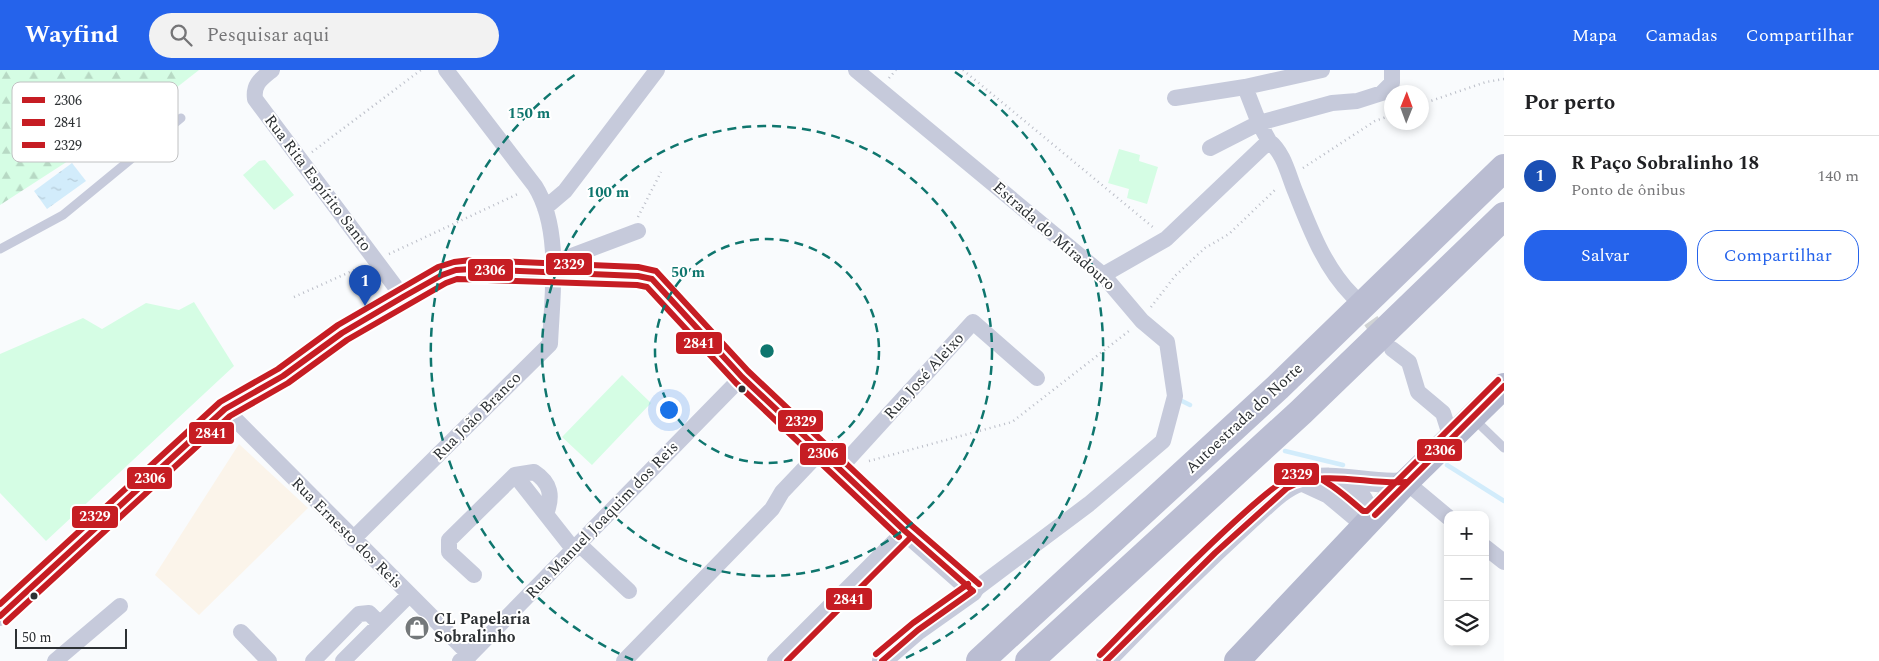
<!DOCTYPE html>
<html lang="pt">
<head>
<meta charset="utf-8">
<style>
	body { margin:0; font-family:Spectral,serif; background:#f2f2f2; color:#202124 }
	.controls { position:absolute; right:15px; bottom:15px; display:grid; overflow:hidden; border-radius:10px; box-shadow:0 2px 8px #0003 }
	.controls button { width:45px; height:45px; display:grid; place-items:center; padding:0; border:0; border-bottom:1px solid #e0e0e0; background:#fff; color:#202124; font:25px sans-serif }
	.compass { position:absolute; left:1384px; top:15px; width:45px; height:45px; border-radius:50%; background:#fff; box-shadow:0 2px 8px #0003; rotate:1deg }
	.scale { position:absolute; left:15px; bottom:12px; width:112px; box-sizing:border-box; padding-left:5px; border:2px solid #2d3134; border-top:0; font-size:14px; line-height:18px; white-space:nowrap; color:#2d3134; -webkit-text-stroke:4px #fff; paint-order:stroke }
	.you { position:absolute; left:668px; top:339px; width:18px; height:18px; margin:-12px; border:4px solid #fff; border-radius:50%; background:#1a73e8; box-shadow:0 0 0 8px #1a73e833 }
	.badge { display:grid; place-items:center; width:32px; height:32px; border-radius:50%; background:#2563eb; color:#fff; font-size:16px; font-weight:700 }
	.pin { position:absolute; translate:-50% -41px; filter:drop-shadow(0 1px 2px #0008) }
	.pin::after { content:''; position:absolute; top:26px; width:18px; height:15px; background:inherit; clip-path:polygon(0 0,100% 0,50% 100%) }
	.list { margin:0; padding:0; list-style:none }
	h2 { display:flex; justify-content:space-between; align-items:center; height:65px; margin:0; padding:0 20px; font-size:21px }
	h2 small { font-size:16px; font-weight:400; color:#757577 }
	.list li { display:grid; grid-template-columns:32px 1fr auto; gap:15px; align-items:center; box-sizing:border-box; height:80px; padding:0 20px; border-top:1px solid #e0e0e0 }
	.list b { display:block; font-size:19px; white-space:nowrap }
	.list p { margin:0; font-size:16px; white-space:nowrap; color:#757577 }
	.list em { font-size:16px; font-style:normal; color:#757577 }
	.actions { display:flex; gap:10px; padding:15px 20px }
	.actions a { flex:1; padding:11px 0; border:1px solid #2563eb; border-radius:20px; text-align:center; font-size:18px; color:#2563eb }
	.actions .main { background:#2563eb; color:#fff }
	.icon { flex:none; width:28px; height:28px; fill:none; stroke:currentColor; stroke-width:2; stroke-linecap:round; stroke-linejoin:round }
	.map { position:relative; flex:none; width:1504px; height:591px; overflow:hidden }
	header { display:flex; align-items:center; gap:30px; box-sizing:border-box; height:70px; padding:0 25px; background:#2563eb; color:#fff }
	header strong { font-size:24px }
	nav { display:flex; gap:28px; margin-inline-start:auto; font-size:18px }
	.search { width:350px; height:45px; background:#f2f2f2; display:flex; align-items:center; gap:12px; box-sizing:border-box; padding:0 18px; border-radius:28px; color:#757577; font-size:19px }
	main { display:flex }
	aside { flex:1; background:#fff }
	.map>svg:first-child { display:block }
	.education { fill:#fbf4ea }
	.green { fill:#d5fde4 }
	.forest { fill:url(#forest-firs) }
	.water { fill:url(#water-ripples) }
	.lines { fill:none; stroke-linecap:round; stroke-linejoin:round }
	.stream { stroke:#d2ecfb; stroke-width:4.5 }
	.minor-tunnel { stroke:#d0d3d5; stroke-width:16; stroke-dasharray:16 8; stroke-linecap:butt }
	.path { stroke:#babdc7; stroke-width:2.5; stroke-dasharray:1 4; stroke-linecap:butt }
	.service { stroke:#c6cadb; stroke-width:9 }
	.minor { stroke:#c6cadb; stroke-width:16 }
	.tertiary { stroke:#c6cadb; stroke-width:20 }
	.primary { stroke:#b5b9cf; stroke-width:26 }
	.motorway { stroke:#babdd2; stroke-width:28 }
	.bus-1-casing { stroke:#fff; stroke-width:10 }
	.bus-2-casing { stroke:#fff; stroke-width:10 }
	.bus-3-casing { stroke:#fff; stroke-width:10 }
	.bus-1 { stroke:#c61d23; stroke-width:6 }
	.bus-2 { stroke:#c61d23; stroke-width:6 }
	.bus-3 { stroke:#c61d23; stroke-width:6 }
	.ring { fill:none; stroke:#0f766e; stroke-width:2.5; stroke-dasharray:9 6 }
	.bus-dot { fill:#2d3134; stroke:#fff; stroke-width:2 }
	.labels { text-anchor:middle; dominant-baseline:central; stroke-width:4; stroke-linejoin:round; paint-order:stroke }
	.street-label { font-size:16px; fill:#2d3134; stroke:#fff }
	.poi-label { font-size:16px; font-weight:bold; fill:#2d3134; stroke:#fff; text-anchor:start }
	.key { fill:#fff; stroke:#c0c1c2; stroke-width:1 }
	.key-label { font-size:14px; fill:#2d3134 }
	.centre { fill:#0f766e; stroke:#fff; stroke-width:2.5 }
	.ring-label { font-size:15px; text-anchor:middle; font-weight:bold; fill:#0f766e; stroke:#fff; stroke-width:4; stroke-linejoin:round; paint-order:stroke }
	.line-badge { stroke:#fff; stroke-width:2 }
	.badge-label { font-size:14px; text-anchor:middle; font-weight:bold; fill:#fff }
</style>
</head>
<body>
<header>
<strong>Wayfind</strong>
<div class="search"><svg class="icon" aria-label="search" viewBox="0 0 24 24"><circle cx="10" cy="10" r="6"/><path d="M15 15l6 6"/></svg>Pesquisar aqui</div>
<nav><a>Mapa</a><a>Camadas</a><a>Compartilhar</a></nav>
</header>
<main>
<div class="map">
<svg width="1504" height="591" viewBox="0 0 1504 591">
	<defs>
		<pattern id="forest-firs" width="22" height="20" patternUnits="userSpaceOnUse" patternTransform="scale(1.25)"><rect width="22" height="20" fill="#d5fde4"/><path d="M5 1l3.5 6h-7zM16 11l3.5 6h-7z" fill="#b7d9c4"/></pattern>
		<pattern id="water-ripples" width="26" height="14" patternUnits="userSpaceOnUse" patternTransform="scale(1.25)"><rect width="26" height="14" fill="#d2ecfb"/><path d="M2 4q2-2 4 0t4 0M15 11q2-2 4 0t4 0" fill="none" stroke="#b5cbd8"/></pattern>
	</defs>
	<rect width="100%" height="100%" fill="#f9fbfd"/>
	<path class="education" d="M239,374l69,64 -109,107 -44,-40z"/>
	<path class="green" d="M1119,79l21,6 -1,6 19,6 -11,37 -20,-6 2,-9 -21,-6z
		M265,90l29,35 -20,15 -31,-35 16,-14z
		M194,232l40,64 -188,175 -46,-48v-139l83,-36 19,11 44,-26 33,7z
		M622,305l29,28 -59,62 -30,-28z"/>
	<path class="forest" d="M0,0h199l-46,36 -153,99z"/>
	<path class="water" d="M72,93l14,18 -39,28 -13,-18z"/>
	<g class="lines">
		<path class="stream" d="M1182,331l8,4
			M1285,381l58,14
			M1447,395l57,36"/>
		<path class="minor-tunnel" d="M1357,231l29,41"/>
		<path class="path" d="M963,0l191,158
			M889,8l7,-8
			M1422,34l64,-22 18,-3
			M312,82l109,-82
			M1303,98l72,-47 17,-6
			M638,147l23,-45
			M389,184l131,-61
			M294,227l67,-30
			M1151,237l24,-31 18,-17 12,-11 24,-14 48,-46
			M869,391l143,-39 117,-91"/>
		<path class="service" d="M0,179l63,-34 118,-97
			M1474,349l30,29"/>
		<path class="minor" d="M272,0c-11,9 -19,14 -17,29l148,198
			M856,0l247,205 39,46 25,21 8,54 -12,45 -74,63 -116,87
			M1175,28l70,-11 77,-17
			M1269,71c15,12 19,33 26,50 15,37 29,76 57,104
			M1210,78l49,-25 73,-20 25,-2 25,-8 10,-10v-13
			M545,138l20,-17 92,-121
			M553,193l85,-32
			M1103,205l63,-36 103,-98 -10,-18 -14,-36
			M1392,279l17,13 9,30 25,21 8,25
			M225,339l245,246
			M839,399l134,-147 64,56
			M515,405l19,-3c17,11 19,24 12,42
			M1406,412l42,35
			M353,469l197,-195c2,-49 12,-115 -15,-158l-89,-116
			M580,475l49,46
			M1485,477l19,15
			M474,505l-25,-23v-12l66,-65 59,75
			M241,562l28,29
			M55,591l65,-55
			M313,591l46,-47 10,-1 10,10
			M343,591l66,-66
			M460,591l10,-6 272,-278
			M624,591l148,-152 10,-17 38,-40
			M775,591l130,-130"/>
		<path class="tertiary" d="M1301,411l28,13 30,25 11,1c-2,-18 -13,-31 -28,-40
			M0,546l225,-207 58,-33 59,-43 100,-58 14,-5 16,-1 166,7 14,3 11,11 79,87 163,154 68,60 -55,39 -36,31
			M1106,591c47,-49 96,-97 146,-143 15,-13 30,-30 48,-36 34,-12 71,5 106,0"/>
		<path class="primary" d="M1237,591l169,-179 98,-96"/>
		<path class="motorway" d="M980,591l298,-274 226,-219
			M1029,591l272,-249 203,-196"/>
		<defs>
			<path id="bus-1" d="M1375,445l129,-129
				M0,546l225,-207 58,-33 59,-43 61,-36 39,-22 14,-5 16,-1 166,7 14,3 90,98 163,154 68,60
				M882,591l36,-31 55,-39
				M1106,591l109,-108 72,-65c37,-20 79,-3 119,-6"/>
			<path id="bus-2" d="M6,552l224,-206 58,-33 59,-43 99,-57 11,-4 180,6 10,2 89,96 163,154
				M787,591l124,-124"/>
			<path id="bus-3" d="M0,534l220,-202 58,-33 60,-44 100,-58 16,-5 17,-2 167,7 18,4 92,100 163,154 68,59
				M876,584l37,-31 55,-39
				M1100,585c26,-26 177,-185 202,-183 19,2 46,26 61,39h4l131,-131"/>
		</defs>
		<use href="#bus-1" class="bus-1-casing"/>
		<use href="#bus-2" class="bus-2-casing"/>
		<use href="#bus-3" class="bus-3-casing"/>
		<use href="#bus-1" class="bus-1"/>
		<use href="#bus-2" class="bus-2"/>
		<use href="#bus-3" class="bus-3"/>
	</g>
	<g class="ring">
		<circle cx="767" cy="281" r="112"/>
		<circle cx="767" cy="281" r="225"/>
		<path d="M633 590A337 337 0 0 1 579 2M955 2A337 337 0 0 1 901 590"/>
	</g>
	<defs>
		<symbol id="shop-disc" viewBox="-11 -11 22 22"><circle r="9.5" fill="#74787a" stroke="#fff"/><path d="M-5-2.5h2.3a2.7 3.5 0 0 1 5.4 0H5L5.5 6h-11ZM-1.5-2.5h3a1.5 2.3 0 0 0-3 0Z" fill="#fff"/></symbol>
	</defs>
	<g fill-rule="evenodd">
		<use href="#shop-disc" x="403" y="544" width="28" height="28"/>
	</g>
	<g class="bus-dot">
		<circle cx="742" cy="319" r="4.5"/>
		<circle cx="34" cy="526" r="4.5"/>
	</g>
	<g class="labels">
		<g class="street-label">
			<text transform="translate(318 113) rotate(53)">Rua Rita Espírito Santo</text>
			<text transform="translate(1054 166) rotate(41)">Estrada do Miradouro</text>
			<text transform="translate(924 306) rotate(-48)">Rua José Aleixo</text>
			<text transform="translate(477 346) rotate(-45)">Rua João Branco</text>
			<text transform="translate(1244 348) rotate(-43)">Autoestrada do Norte</text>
			<text transform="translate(602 450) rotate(-46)">Rua Manuel Joaquim dos Reis</text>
			<text transform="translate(347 463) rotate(45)">Rua Ernesto dos Reis</text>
		</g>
		<g class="poi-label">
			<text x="434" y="549">CL Papelaria<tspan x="434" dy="18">Sobralinho</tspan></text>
		</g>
	</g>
	<rect x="12" y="12" width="166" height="80" rx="8" class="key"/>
	<rect x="22" y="27" width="23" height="6" fill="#c61d23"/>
	<rect x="22" y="49" width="23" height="7" fill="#c61d23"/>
	<rect x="22" y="72" width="23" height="6" fill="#c61d23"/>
	<g class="key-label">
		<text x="54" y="35">2306</text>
		<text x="54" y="57">2841</text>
		<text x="54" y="80">2329</text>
	</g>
	<circle cx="767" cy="281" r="8" class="centre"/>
	<g class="ring-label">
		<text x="529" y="48">150 m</text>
		<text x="608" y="127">100 m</text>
		<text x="688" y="207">50 m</text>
	</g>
	<g class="line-badge">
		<rect x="545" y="182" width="48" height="24" rx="5" fill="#c61d23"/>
		<rect x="467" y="188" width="47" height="24" rx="5" fill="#c61d23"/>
		<rect x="675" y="261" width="48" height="24" rx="5" fill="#c61d23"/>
		<rect x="777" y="339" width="47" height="24" rx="5" fill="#c61d23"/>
		<rect x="188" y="351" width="47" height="24" rx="5" fill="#c61d23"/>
		<rect x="1416" y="368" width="47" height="24" rx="5" fill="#c61d23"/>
		<rect x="799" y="372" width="48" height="24" rx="5" fill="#c61d23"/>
		<rect x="1273" y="392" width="47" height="24" rx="5" fill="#c61d23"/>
		<rect x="126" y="396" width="47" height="24" rx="5" fill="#c61d23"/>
		<rect x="71" y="435" width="48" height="24" rx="5" fill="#c61d23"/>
		<rect x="825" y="517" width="48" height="24" rx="5" fill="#c61d23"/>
	</g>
	<g class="badge-label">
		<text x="569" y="199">2329</text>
		<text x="490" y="205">2306</text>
		<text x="699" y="278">2841</text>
		<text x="801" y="356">2329</text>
		<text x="211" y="368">2841</text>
		<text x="1440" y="385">2306</text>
		<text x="823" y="388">2306</text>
		<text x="1297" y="409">2329</text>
		<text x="150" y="413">2306</text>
		<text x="95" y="451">2329</text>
		<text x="849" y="534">2841</text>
	</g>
</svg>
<div class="controls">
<button>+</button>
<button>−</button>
<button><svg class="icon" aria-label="layers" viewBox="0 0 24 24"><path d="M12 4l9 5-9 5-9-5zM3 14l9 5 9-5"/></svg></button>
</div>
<svg class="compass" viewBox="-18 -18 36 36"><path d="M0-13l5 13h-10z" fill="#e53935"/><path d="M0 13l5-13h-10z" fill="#757577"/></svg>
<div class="scale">50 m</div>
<div class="you"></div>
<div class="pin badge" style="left:365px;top:236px;background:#1a4fb4">1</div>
</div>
<aside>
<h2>Por perto<small></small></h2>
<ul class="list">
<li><span class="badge" style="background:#1a4fb4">1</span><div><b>R Paço Sobralinho 18</b><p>Ponto de ônibus</p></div><em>140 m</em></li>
</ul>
<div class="actions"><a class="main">Salvar</a><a>Compartilhar</a></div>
</aside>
</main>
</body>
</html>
